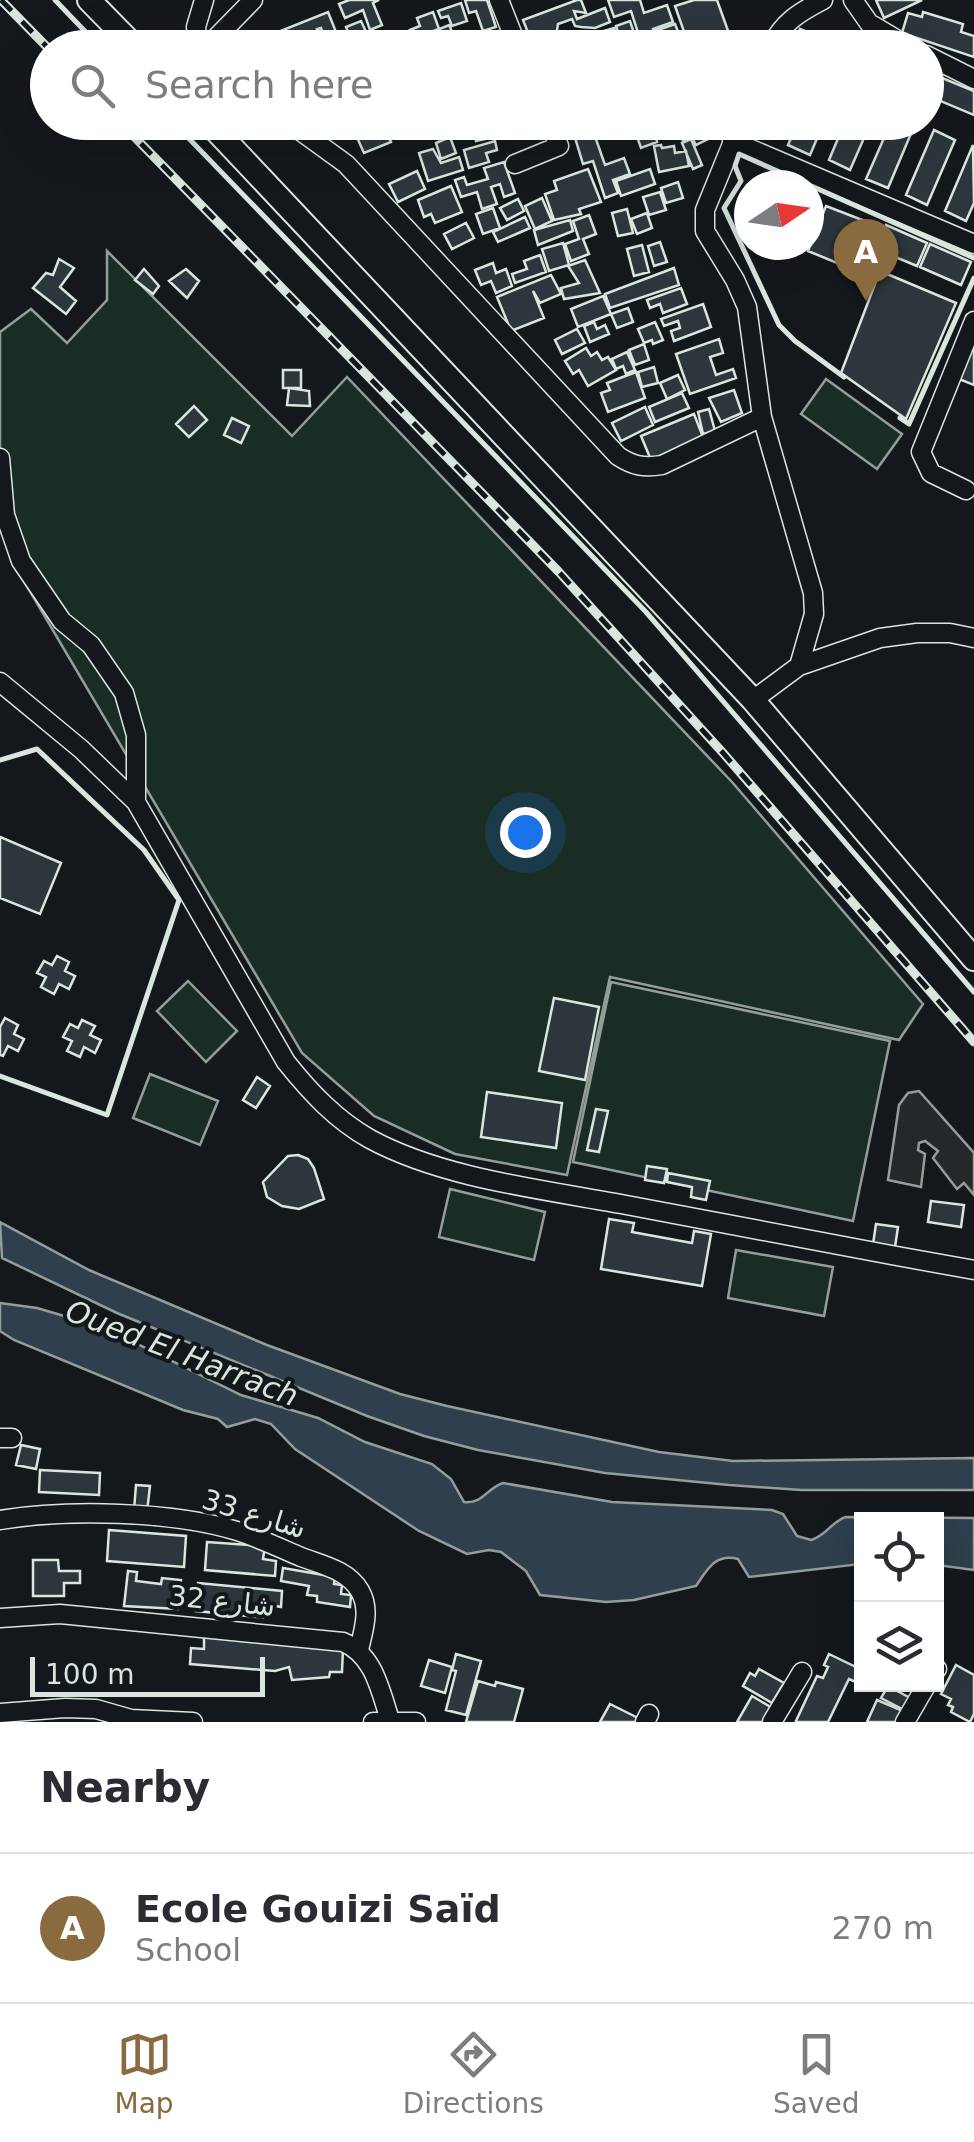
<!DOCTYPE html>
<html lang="en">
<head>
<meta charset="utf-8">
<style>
	body { margin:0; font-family:"DejaVu Sans","Noto Naskh Arabic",sans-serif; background:#f7f7f7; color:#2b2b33 }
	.controls { position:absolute; right:30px; bottom:30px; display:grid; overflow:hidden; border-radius:0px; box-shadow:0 10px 40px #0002 }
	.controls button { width:90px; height:90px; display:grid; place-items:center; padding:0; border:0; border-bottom:2px solid #e1e1e2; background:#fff; color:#2b2b33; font:50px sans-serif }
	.compass { position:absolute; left:734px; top:170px; width:90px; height:90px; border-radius:50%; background:#fff; box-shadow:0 10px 40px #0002; rotate:77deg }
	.scale { position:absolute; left:30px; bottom:25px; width:235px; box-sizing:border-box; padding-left:10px; border:5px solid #d8e6dc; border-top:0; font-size:28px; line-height:35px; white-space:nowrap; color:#d8e6dc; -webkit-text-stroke:8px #14181c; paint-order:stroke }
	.you { position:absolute; left:525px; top:832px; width:35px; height:35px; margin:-25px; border:8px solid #fff; border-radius:50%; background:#1a73e8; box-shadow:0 0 0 15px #1a73e833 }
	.badge { display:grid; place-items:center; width:65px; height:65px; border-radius:50%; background:#8a6a3f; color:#fff; font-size:32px; font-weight:700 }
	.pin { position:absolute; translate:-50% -82px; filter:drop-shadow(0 2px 5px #0008) }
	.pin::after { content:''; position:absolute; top:52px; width:35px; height:30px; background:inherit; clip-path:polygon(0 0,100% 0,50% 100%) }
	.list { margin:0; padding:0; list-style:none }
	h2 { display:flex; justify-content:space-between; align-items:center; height:130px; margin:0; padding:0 40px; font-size:42px }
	h2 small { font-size:32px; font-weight:400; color:#7c7c81 }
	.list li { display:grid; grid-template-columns:65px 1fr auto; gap:30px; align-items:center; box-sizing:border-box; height:150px; padding:0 40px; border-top:2px solid #e1e1e2 }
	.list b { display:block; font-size:38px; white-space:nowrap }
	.list p { margin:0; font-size:32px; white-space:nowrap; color:#7c7c81 }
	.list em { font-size:32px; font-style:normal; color:#7c7c81 }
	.icon { flex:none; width:55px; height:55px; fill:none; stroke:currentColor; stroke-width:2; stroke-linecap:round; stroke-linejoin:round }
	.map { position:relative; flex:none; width:974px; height:1722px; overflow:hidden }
	.search { position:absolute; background:#fff; box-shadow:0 10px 40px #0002; left:30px; right:30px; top:30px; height:110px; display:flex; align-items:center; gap:25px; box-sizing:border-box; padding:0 35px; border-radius:55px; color:#7c7c81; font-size:38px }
	.sheet { height:280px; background:#fff }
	nav { display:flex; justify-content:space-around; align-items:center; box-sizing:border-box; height:140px; border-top:2px solid #e1e1e2; background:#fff; font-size:28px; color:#7c7c81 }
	nav a { display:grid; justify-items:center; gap:5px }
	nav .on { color:#8a6a3f }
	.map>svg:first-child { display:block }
	.green { fill:#1a2d24; stroke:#939e99; stroke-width:2.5 }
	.parking { fill:#24282b; stroke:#939e99; stroke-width:2.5 }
	.water { fill:#2f3f4d; stroke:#939e99; stroke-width:2.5 }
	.building { fill:#2c363c; stroke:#d8e6dc; stroke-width:2.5 }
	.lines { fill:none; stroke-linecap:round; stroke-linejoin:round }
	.minor-casing { stroke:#d8e6dc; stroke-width:21 }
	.major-casing { stroke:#d8e6dc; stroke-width:26 }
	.minor { stroke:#14181c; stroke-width:18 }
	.major { stroke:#14181c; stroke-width:22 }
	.rail-casing { stroke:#d8e6dc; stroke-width:9 }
	.rail { stroke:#14181c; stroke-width:5; stroke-dasharray:15; stroke-linecap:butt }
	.wall { stroke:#d8e6dc; stroke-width:5 }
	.labels { text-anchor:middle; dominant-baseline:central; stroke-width:8; stroke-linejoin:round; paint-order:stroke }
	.street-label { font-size:28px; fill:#d8e6dc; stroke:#14181c }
	.water-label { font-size:30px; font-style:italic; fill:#d8e6dc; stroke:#14181c }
</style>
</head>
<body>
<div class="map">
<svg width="974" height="1722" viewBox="0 0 974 1722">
	<rect width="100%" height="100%" fill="#14181c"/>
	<path class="green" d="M107,251l185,185 55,-59 385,405 191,222 -24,36 -289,-63 -43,198 -112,-21 -81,-38 -72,-63 -287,-487 -15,-43v-191l31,-23 36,34 40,-43z
		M826,379l76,55 -25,35 -76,-55z
		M188,981l49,50 -31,31 -49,-51z
		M611,982l279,59 -37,180 -280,-59z
		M150,1074l68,27 -18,44 -67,-27z
		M450,1189l95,23 -11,48 -95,-23z
		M736,1250l97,17 -9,49 -96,-18z"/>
	<path class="parking" d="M919,1091l55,62v42l-10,-12 -7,6 -24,-31 5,-7 -13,-10 -6,2 -1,7 7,4 -4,33 -33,-7 11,-75 9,-12z"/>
	<path class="water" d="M0,1222l89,48 178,75 133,49 47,12 212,46 74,9 241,-3v32h-173l-72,-5 -124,-12 -127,-23 -54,-14 -57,-20 -250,-103 -115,-55z
		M0,1303l37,5 68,20 136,67 77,23 47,24 67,22 19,15 13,23c19,2 23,-14 39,-19l109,19 160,8 11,4 14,22 14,4c15,-4 21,-19 35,-23l128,1v52l-37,-5 -1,-45h-74l-1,44 -112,13 -11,-18c-23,-6 -31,11 -42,27l-62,14 -28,2 -66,-7 -14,-24 -25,-19 -12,-2 -22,4 -48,-23 -124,-82 -24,-25 -16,-5 -28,8 -9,-8 -35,-9 -169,-70 -14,-9z"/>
	<path class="building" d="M349,0h30l-6,3 9,22 -12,5 -7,-20 -18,8 -6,-14z
		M465,0h22l9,27 -13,4 -7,-20 -7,2z
		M577,0h4l5,13 -12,-2 3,8 28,-11 5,14 -15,6 -14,-1 -6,-1 -3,-7 -14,5 -2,12 3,8 31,-12 4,16h-58l-2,-5 6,-2 -9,-1 -8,-20z
		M608,0h32l4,13 23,-8 6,17 -20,7 6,15 -16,4 -12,-37 -17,6z
		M694,0h23l15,42 -12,4 -3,-10 -28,10 -14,-40z
		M876,0h46l-38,18z
		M461,3l6,18 -15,5 -4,-10 -7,2 -3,-7z
		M328,12l8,20 -12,5 -3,-9 -4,1 4,10 -20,9h-28l-5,-12z
		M433,12l6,17 -25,9 -4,-8 10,-4 -3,-8z
		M923,12l40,12 -2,8 13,4v21l-72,-24 6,-20 14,4z
		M361,21l7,15 -16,6 -6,-15z
		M630,21l9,27h-16l-7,-22z
		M675,24l6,15 -20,7 -6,-15z
		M449,25l8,18 -12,5 -8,-18z
		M614,28l4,17 -18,3 -3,-15z
		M800,29l45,19 -52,-3z
		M498,31l4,17h-25l-1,-11z
		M930,73l44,18v24l-48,-20z
		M350,122h54l1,4 -18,7 4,9 -27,11z
		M496,122h15l2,11 -37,8 -3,-14z
		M653,122l4,20 -16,6 -7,-20z
		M752,122h26l-8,17 -21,-9z
		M798,122h26l-14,33 -22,-10z
		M845,122h26l-21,48 -21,-10z
		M891,122l24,2 -27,64 -22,-9z
		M702,123l8,15 -14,7 -5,-9 -8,5 -3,-6z
		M591,125l14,40 19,-7 6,16 -17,6 5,13 -13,5 -12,-37 -10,3 -10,-33z
		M934,130l21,10 -28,65 -21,-10z
		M450,137l6,16 -15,6 -5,-16z
		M691,139l11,26 -9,4 -11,-26z
		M495,141l2,9 -11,3 3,9 -20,6 -5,-18z
		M661,145l1,3 12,-2 1,7 11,-2 3,15 -30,6 -5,-26z
		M973,145l1,58 -8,18 -21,-10z
		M433,149l8,14 18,-6 4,13 -35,11 -9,-28z
		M504,162l11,31 -11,4 -4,-13 -9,3 6,17 -15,5 -5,-17 -16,5 -6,-17 9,-3 3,8 21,-6 -4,-11z
		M588,169l13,33 -22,7 2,5 -27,6 -9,-26 12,-4 -3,-9z
		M650,169l5,15 -34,12 -5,-15z
		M417,171l8,18 -27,13 -9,-18z
		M678,182l5,16 -17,5 -5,-15z
		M451,186l11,26 -27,11 -4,-9 -7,3 -6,-17z
		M660,192l6,18 -17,5 -6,-18z
		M542,198l10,23 -17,8 -10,-23z
		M518,199l6,12 -17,9 -7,-12z
		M826,206l44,17 -18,46 -44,-18z
		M493,208l7,20 -17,6 -7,-20z
		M627,209l6,24 -15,3 -6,-23z
		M647,213l5,15 -15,6 -6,-15z
		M589,215l7,19 -13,5 6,15 -18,7 -6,-17 14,-5 -6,-18z
		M525,217l5,11 -32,14 -5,-10z
		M570,220l3,11 -35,14 -4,-15z
		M466,223l8,15 -22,11 -8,-15z
		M886,225l41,18 -10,23 -41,-17z
		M660,242l7,20 -13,4 -6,-20z
		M563,243l6,22 -20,6 -7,-22z
		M930,244l41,18 -10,23 -41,-18z
		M642,245l7,27 -15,4 -7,-27z
		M540,255l6,17 -31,11 -3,-9 15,-5 -3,-8z
		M59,259l15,9 -14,19 16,14 -10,13 -33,-26 13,-15 7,2z
		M585,260l15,33 -36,6 -3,-11 18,-5 -11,-17z
		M493,263l3,10 10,-4 6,17 -16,7 -5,-12 -10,4 -6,-15z
		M674,268l5,17 -69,23 -5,-14z
		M144,269l15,17 -6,8 -18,-14z
		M186,269l13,12 -12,17 -18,-17z
		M880,271l76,32 -50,116 -65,-46z
		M551,275l10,19 -21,9 -7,-12 11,27 -33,13 -14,-34z
		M681,288l6,16 -24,9 -3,-9 -10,4 -3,-8z
		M603,296l8,18 -33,13 -7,-18z
		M703,304l8,23 -37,14 -3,-10 9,-3 -2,-7 -14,5 -3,-7z
		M628,308l5,14 -16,6 -6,-14z
		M594,322l3,7 8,-4 4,9 -19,8 -6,-16z
		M655,322l8,18 -10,4 -1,-4 -8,3 -6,-14z
		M577,329l8,14 -23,11 -7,-14z
		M719,339l4,14 -13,4 6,18 17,-6 3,9 -46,16 -14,-40z
		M644,344l5,16 -14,5 -6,-15z
		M586,348l5,8 6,-4 5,8 6,-3 8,13 -28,16 -9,-16 -6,4 -8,-13z
		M972,349l2,1v35l-15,-6z
		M627,352l8,18 -9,4 -3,-8 -7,3 -4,-10z
		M654,367l4,16 -16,4 -4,-15z
		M283,370h18v18h-18z
		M636,372l9,26 -37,14 -7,-19 9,-3 -3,-7z
		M678,375l7,15 -18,9 -7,-16z
		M289,388l20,3 1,15 -23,-1z
		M734,390l8,23 -21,9 -12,-24z
		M682,393l7,15 -34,14 -6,-15z
		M194,406l13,14 -18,17 -13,-13z
		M645,407l8,18 -32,16 -9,-18z
		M709,409l6,22 -12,3 -5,-22z
		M694,414l9,23 -52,23 -10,-24z
		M232,418l17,8 -8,17 -17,-8z
		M0,837l61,26 -21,51 -40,-16z
		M57,956l12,6 -4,9 10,5 -6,13 -10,-5 -5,10 -13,-7 5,-10 -9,-4 7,-12 8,4z
		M554,998l45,9 -14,73 -46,-9z
		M5,1018l13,7 -4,9 10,5 -6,12 -10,-5 -5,10 -3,-1v-28z
		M82,1020l13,6 -5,9 11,5 -6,13 -11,-6 -4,10 -13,-6 5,-10 -9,-4 7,-13 8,4z
		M257,1077l13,9 -14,22 -13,-8z
		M487,1092l75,11 -6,45 -75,-11z
		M596,1109l12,2 -9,41 -12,-2z
		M298,1155l10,4 6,9 10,31 -25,10 -17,-3 -15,-9 -4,-15 25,-26z
		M647,1166l20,3 -3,14 -19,-3z
		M668,1173l42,8 -4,19 -15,-3 1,-10 -25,-5z
		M931,1201l33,4 -3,22 -33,-5z
		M609,1219l25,4 -2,9 60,11 2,-12 17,3 -9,52 -101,-17z
		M876,1224l22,3 -3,20 -22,-3z
		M21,1445l19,4 -4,20 -20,-4z
		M40,1470l60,3 -1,22 -60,-3z
		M136,1485l14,1 -3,26 -13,-2z
		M109,1530l77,6 -2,31 -77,-6z
		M207,1542l58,4 -2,13 13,2 -1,15 -70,-6z
		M33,1560h25l1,11h21v12h-16v13h-31z
		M283,1568l52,9 -1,7 8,1 -1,9 10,1 -1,12 -33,-5v-6l-10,-1 2,-9 -28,-5z
		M128,1571l9,1 -1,9 25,3 1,-6 19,2 -3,29 -54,-3z
		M198,1583l84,8 -1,16 -11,-2 -2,13 -72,-7z
		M204,1632h13l2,6 124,11 -1,23h-12l-1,5 -37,3 -3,-13 -14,4 -85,-7 1,-16 13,1z
		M456,1654l25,7 -15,54 -20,-5 10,-39 -4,-1z
		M829,1654l33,16v5l-4,8 -9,-4 -21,43h-30l-2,-1 21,-45 6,2 5,-11 -4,-2z
		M429,1660l23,7 -7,26 -24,-7z
		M956,1665l18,10v39l-4,8 -19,-10 2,-5 -5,-2 3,-6 -10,-5z
		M759,1669l25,14 -12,20 -29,-17 7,-13 5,3z
		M478,1681l17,5 1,-4 27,7 -9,33h-48z
		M888,1686l24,13 -6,12 -25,-13z
		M752,1696l22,13 -7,13h-30z
		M877,1700l26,11 -4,11h-32z
		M610,1704l28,14 -2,4h-36z"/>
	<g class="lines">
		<defs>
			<path id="minor" d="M499,0l19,48
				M853,0l16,23 42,25
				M198,48l-2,-21 8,-27
				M206,48l47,-48
				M770,48c13,-26 28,-35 53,-48
				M926,55l48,24
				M288,122l58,42 272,292c15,10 26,12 44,9l100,-48 -15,-110 -12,-27 -30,-49v-21l36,-88
				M732,141l242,103
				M515,164l44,-18 -10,-24
				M762,417l51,176 1,21 -15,52
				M0,458l5,57 16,46 41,60 29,24 33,48 12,42v67
				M966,490l-35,-17 -10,-21 53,-131
				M0,682l81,67 55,53 150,260c24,30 50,58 84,77 72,39 170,50 251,65 117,22 235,45 353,66
				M753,700l46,-34 81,-28 37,-5h33l24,5
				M0,1438h12
				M0,1520c67,-11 172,-9 237,11 22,7 43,17 64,26 21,8 47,13 59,34 11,19 3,40 -1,59
				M0,1618l60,-4 283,28c31,13 37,48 47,78
				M936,1669h1
				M0,1713l65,-5 31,1 35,10 62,3
				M373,1722h43
				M645,1722l4,-8
				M772,1722l30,-50
				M905,1722l22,-38"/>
			<path id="major" d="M89,0l47,48
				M208,122l545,578 221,259"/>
		</defs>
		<use href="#minor" class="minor-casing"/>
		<use href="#major" class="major-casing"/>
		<use href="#minor" class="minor"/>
		<use href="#major" class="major"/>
		<defs>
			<path id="rail" d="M1,0l47,48
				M120,122l438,449 166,183 250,288"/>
		</defs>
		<use href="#rail" class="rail-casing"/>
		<use href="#rail" class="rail"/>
		<path class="wall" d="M55,0l46,48
			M173,122l473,490 328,380
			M844,377l-49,-36 -16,-16 -55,-117 17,-27 -6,-15 4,-12 235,104
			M900,418l9,6 65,-146
			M0,760l37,-11 107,101 35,50 -72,215 -107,-39"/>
	</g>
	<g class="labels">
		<g class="street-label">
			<text transform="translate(254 1514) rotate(17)">شارع 33</text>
			<text transform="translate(222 1601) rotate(6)">شارع 32</text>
		</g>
		<g class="water-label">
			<text transform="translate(182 1353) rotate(21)">Oued El Harrach</text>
		</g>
	</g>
</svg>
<div class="controls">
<button><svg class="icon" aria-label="locate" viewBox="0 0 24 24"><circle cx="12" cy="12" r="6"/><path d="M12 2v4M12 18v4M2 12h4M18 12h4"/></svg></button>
<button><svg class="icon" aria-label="layers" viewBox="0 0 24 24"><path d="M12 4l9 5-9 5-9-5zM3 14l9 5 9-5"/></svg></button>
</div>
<svg class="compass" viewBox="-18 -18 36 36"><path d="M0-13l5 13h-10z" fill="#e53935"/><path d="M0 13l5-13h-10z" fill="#7c7c81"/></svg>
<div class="scale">100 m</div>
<div class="you"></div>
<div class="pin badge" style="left:866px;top:301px">A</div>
<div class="search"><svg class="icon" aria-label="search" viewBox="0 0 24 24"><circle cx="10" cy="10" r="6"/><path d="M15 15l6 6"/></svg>Search here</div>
</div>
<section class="sheet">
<h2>Nearby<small></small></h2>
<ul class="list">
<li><span class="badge">A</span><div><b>Ecole Gouizi Saïd</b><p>School</p></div><em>270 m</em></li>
</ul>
</section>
<nav>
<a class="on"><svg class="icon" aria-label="map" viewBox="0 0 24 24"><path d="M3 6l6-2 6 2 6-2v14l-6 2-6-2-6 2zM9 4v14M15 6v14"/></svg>Map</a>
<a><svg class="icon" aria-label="directions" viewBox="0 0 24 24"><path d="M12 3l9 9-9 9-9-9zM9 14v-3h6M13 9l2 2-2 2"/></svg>Directions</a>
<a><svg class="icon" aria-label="saved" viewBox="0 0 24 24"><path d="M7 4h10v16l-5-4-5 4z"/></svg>Saved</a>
</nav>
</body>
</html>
